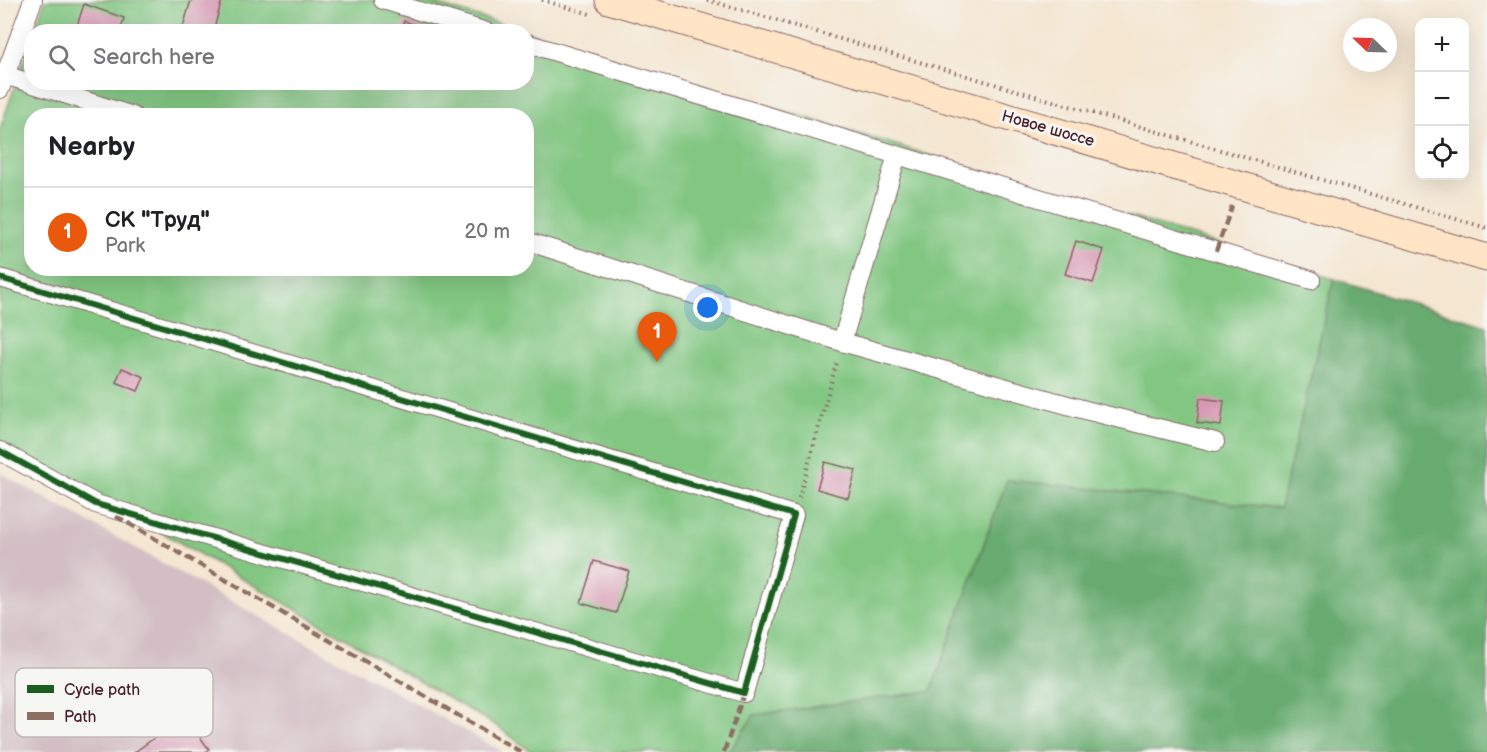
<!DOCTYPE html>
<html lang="en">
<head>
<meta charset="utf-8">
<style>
	body { margin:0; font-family:"Balsamiq Sans",sans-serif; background:#f6f6f6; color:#202124 }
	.controls { position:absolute; right:18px; top:18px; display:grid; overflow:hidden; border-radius:12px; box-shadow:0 6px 24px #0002 }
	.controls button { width:54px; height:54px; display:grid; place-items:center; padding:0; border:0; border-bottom:2px solid #e0e0e0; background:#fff; color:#202124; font:30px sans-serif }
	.compass { position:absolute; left:1343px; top:18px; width:54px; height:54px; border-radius:50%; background:#fff; box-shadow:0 6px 24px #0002; rotate:293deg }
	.you { position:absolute; left:708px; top:308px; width:21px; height:21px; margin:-15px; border:4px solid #fff; border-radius:50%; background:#1a73e8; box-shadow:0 0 0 9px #1a73e833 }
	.badge { display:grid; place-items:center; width:39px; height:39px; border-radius:50%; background:#ea580c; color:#fff; font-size:20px; font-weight:700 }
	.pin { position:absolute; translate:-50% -50px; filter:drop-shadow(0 2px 3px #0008) }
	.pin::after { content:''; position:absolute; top:32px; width:21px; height:18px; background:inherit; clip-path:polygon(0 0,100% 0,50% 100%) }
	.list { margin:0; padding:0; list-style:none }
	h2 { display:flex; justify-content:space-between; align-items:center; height:78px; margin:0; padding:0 24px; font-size:26px }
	h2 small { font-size:20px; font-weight:400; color:#757577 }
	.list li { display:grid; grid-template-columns:39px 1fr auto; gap:18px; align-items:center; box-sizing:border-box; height:90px; padding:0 24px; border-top:2px solid #e0e0e0 }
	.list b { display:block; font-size:22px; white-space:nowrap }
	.list p { margin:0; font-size:20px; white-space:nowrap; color:#757577 }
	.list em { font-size:20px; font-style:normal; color:#757577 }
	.icon { flex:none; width:33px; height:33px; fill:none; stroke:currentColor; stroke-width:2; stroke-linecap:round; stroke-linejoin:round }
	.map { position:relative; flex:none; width:1487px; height:752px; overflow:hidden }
	.search { position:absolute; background:#fff; box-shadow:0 6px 24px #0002; left:24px; top:24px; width:510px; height:66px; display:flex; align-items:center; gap:15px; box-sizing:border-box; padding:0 21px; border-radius:24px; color:#757577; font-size:22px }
	.panel { position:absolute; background:#fff; box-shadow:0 6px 24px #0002; left:24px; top:108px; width:510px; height:168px; border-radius:24px }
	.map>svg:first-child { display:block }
	.industrial { fill:#d2bec4 }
	.green { fill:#81c681; stroke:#667256; stroke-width:1.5; fill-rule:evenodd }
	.forest { fill:#68ab6f; stroke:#59654d; stroke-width:1.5 }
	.building { fill:#d699b3 }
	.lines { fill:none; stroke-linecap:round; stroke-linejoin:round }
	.minor-casing { stroke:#866565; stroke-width:20 }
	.secondary-casing { stroke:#866565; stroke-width:29 }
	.path { stroke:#866565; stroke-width:4; stroke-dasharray:1.5 4.5; stroke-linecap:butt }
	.minor { stroke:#fff; stroke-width:18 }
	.secondary { stroke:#ffe4c6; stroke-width:27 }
	.quiet { stroke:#8d6e63; stroke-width:4.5; stroke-dasharray:9 4.5; stroke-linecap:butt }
	.cycleway-casing { stroke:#f6f6f2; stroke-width:10 }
	.cycleway { stroke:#1b5e20; stroke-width:6 }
	.labels { text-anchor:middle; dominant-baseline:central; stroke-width:6; stroke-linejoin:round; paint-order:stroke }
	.street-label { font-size:16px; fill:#4a1f2b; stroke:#f6f6f2 }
	.key { fill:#f6f6f2; stroke:#c2b6b6; stroke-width:1.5 }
	.key-label { font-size:16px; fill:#4a1f2b }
</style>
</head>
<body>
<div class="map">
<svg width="1487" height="752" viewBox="0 0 1487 752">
	<rect width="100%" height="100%" fill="#f6f6f2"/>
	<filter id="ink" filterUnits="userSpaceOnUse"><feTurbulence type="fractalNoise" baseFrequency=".0167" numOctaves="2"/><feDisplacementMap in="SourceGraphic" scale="12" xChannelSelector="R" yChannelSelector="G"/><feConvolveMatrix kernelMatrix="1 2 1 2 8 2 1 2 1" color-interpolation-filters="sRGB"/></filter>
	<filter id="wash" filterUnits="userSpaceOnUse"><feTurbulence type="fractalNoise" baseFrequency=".008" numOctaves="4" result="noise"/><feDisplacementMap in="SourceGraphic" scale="24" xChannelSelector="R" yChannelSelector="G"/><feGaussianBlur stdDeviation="1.35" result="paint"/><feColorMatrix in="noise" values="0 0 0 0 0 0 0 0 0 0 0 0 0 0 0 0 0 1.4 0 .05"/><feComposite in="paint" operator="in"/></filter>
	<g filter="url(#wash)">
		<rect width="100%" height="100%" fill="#f4e6d1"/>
		<path class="industrial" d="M0,473l498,276 3,3h-501z"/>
		<path class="green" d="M45,0h377l103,31 -491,1z
			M527,32l807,247 -53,229 -274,-28 -76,211 -177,24 -25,37h-197l-37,-27 -394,-228 -101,-53v-315l31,-89 1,42h494zM32,116h494v152h-494z"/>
		<path class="forest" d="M1334,279l153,47v426h-758l25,-37 177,-24 76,-211 273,28z"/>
		<g id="blocks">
			<path class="building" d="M191,0h31l-9,32h-15l-15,-5z
				M84,4l40,14 -4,14h-45z
				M404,21l29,10v1h-33z
				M1076,241l28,9 -11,33 -28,-9z
				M122,368l22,9 -6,14 -22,-9z
				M1200,398l24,3 -3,25 -24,-3z
				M825,462l31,8 -8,28 -31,-9z
				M594,561l35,10 -13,42 -35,-10z
				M184,716l25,33 -4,3h-70z"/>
		</g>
	</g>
	<g filter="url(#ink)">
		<use href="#blocks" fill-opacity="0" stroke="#866565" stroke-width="1.5"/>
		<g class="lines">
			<defs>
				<path id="minor" d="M383,0l104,32
					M526,43l785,237
					M5,75l128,41
					M0,89l33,-89
					M526,241l316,101 247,69 126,31
					M0,278l794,237 -50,178 -648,-189 -96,-53
					M842,342l55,-187"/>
				<path id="secondary" d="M609,0l878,258"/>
			</defs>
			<use href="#minor" class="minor-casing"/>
			<use href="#secondary" class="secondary-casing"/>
			<path class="path" d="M542,0l48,14
				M707,0l780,228
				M799,498l38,-137"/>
			<use href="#minor" class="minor"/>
			<use href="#secondary" class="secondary"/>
			<path class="quiet" d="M1216,251l16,-45
				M116,516l405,236
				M724,752l20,-59"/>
			<defs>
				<path id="cycleway" d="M0,278l794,237 -50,178 -648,-189 -96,-53"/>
			</defs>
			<use href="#cycleway" class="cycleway-casing"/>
			<use href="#cycleway" class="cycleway"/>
		</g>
	</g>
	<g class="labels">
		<g class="street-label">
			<text transform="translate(1048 129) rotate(16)">Новое шоссе</text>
		</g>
	</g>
	<rect x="15" y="668" width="198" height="69" rx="9" class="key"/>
	<rect x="27" y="685" width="27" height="8" fill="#1b5e20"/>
	<rect x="27" y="712" width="27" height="8" fill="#8d6e63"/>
	<g class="key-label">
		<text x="64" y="695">Cycle path</text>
		<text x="64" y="722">Path</text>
	</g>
</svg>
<div class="controls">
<button>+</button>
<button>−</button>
<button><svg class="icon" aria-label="locate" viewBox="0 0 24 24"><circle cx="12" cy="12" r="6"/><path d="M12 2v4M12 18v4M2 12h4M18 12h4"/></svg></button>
</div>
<svg class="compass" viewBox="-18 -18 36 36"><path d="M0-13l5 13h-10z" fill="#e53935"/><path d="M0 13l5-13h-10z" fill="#757577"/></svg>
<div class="you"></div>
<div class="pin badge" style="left:657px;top:362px">1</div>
<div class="search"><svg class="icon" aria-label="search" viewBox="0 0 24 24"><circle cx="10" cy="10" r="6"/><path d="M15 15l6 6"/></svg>Search here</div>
<section class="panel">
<h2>Nearby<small></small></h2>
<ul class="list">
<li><span class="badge">1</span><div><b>СК &quot;Труд&quot;</b><p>Park</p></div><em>20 m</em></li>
</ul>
</section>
</div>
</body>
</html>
